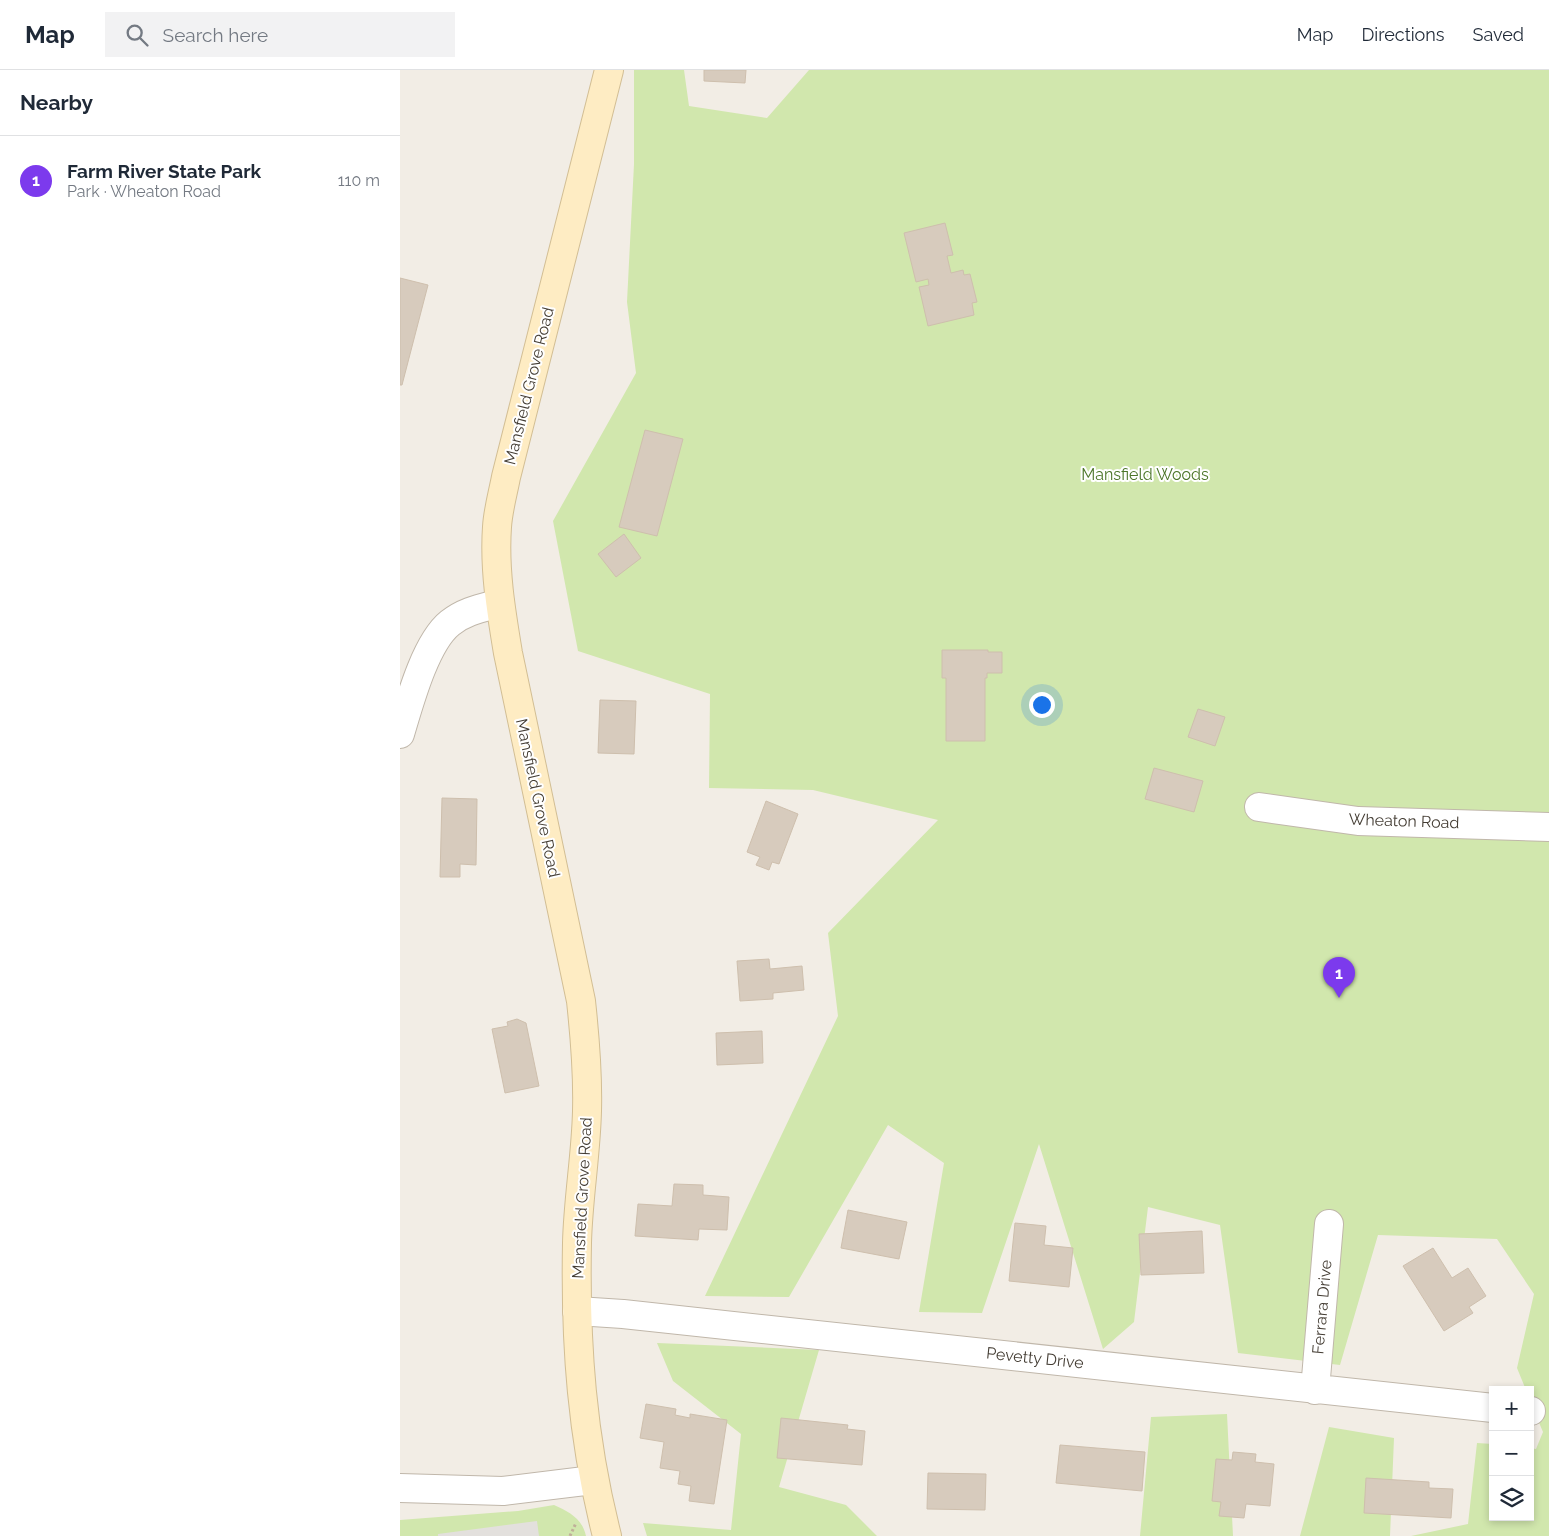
<!DOCTYPE html>
<html lang="en">
<head>
<meta charset="utf-8">
<style>
	body { margin:0; font-family:Raleway,sans-serif; background:#f2f2f3; color:#1f2937 }
	.controls { position:absolute; right:15px; bottom:15px; display:grid; overflow:hidden; border-radius:0px; box-shadow:0 2px 8px #0003 }
	.controls button { width:45px; height:45px; display:grid; place-items:center; padding:0; border:0; border-bottom:1px solid #e0e1e3; background:#fff; color:#1f2937; font:25px sans-serif }
	.you { position:absolute; left:641px; top:634px; width:18px; height:18px; margin:-12px; border:4px solid #fff; border-radius:50%; background:#1a73e8; box-shadow:0 0 0 8px #1a73e833 }
	.badge { display:grid; place-items:center; width:32px; height:32px; border-radius:50%; background:#7c3aed; color:#fff; font-size:16px; font-weight:700 }
	.pin { position:absolute; translate:-50% -41px; filter:drop-shadow(0 1px 2px #0008) }
	.pin::after { content:''; position:absolute; top:26px; width:18px; height:15px; background:inherit; clip-path:polygon(0 0,100% 0,50% 100%) }
	.list { margin:0; padding:0; list-style:none }
	h2 { display:flex; justify-content:space-between; align-items:center; height:65px; margin:0; padding:0 20px; font-size:21px }
	h2 small { font-size:16px; font-weight:400; color:#747a83 }
	.list li { display:grid; grid-template-columns:32px 1fr auto; gap:15px; align-items:center; box-sizing:border-box; height:90px; padding:0 20px; border-top:1px solid #e0e1e3 }
	.list b { display:block; font-size:19px; white-space:nowrap }
	.list p { margin:0; font-size:16px; white-space:nowrap; color:#747a83 }
	.list em { font-size:16px; font-style:normal; color:#747a83 }
	.icon { flex:none; width:28px; height:28px; fill:none; stroke:currentColor; stroke-width:2; stroke-linecap:round; stroke-linejoin:round }
	.map { position:relative; flex:none; width:1149px; height:1466px; overflow:hidden }
	header { display:flex; align-items:center; gap:30px; box-sizing:border-box; height:70px; padding:0 25px; background:#fff; border-bottom:1px solid #e0e1e3 }
	header strong { font-size:24px }
	nav { display:flex; gap:28px; margin-inline-start:auto; font-size:18px }
	.search { width:350px; height:45px; background:#f2f2f3; display:flex; align-items:center; gap:12px; box-sizing:border-box; padding:0 18px; border-radius:0px; color:#747a83; font-size:19px }
	main { display:flex }
	aside { flex:1; background:#fff }
	.map>svg:first-child { display:block }
	.green { fill:#d1e7ad }
	.parking { fill:#e3e0dd }
	.building { fill:#d7cbbd; stroke:#cebfad }
	.lines { fill:none; stroke-linecap:round; stroke-linejoin:round }
	.street-casing { stroke:#c0b7aa; stroke-width:30 }
	.secondary-casing { stroke:#d2be94; stroke-width:30 }
	.path { stroke:#bfaf99; stroke-width:3; stroke-dasharray:2.5 2.5; stroke-linecap:butt }
	.street { stroke:#fff; stroke-width:28 }
	.secondary { stroke:#feecc3; stroke-width:28 }
	.labels { text-anchor:middle; dominant-baseline:central; stroke-width:4; stroke-linejoin:round; paint-order:stroke }
	.street-label { font-size:16px; fill:#443d34; stroke:#fff }
	.park-label { font-size:16px; fill:#4b7528; stroke:#fff }
</style>
</head>
<body>
<header>
<strong>Map</strong>
<div class="search"><svg class="icon" aria-label="search" viewBox="0 0 24 24"><circle cx="10" cy="10" r="6"/><path d="M15 15l6 6"/></svg>Search here</div>
<nav><a>Map</a><a>Directions</a><a>Saved</a></nav>
</header>
<main>
<aside>
<h2>Nearby<small></small></h2>
<ul class="list">
<li><span class="badge">1</span><div><b>Farm River State Park</b><p>Park · Wheaton Road</p></div><em>110 m</em></li>
</ul>
</aside>
<div class="map">
<svg width="1149" height="1466" viewBox="0 0 1149 1466">
	<rect width="100%" height="100%" fill="#f2ede5"/>
	<path class="green" d="M234,0h50l5,36 78,12 42,-48h740v1466h-138l57,-12 9,-81 16,1v73h37v-69l6,1 7,-17 -13,-31v-11h-4l-9,-22 17,-74 -37,-55 -119,-4 -38,130 -102,-12 -18,-128 -72,-18 -14,115 -31,27 -64,-205 -57,169 -63,-1 25,-149 -56,-38 -99,172 -84,-1 133,-280 -10,-83 110,-113 -125,-30 -104,-2 1,-94 -132,-43 -25,-130 83,-148 -9,-71 7,-138z
		M257,1273l162,7 -40,137 67,18 31,31h-230l-4,-13 88,7 10,-96 -68,-53z
		M827,1344l6,122h-93l11,-119z
		M929,1357l65,11 -4,98h-90z
		M154,1435c15,7 28,13 32,31h-186v-16l118,-9z"/>
	<path class="parking" d="M137,1451l2,15h-101v-2z"/>
	<path class="building" d="M304,0h42l-1,13 -41,-2z
		M545,153l8,32 -6,1 4,17 12,-3 1,5 6,-1 7,28 -5,1 2,12 -46,11 -9,-39 10,-2 -1,-6 -12,3 -12,-49z
		M0,208l28,7 -26,100h-2z
		M245,360l38,9 -26,97 -38,-9z
		M224,464l17,24 -25,19 -18,-23z
		M542,580h46v2h14v21h-15v5h-2v63h-39v-63h-4z
		M200,630l36,1 -2,53 -36,-1z
		M798,639l27,8 -10,29 -27,-9z
		M754,698l49,13 -9,31 -49,-13z
		M42,728l35,1 -1,66 -16,-1v13h-20z
		M366,731l32,13 -19,50 -7,-2 -3,8 -13,-5 4,-8 -13,-5z
		M369,889l1,10 32,-3 2,24 -31,3v6l-33,2 -3,-40z
		M117,949l9,4 13,63 -34,7 -13,-64 16,-3 -1,-4z
		M362,961l1,32 -46,2 -1,-32z
		M274,1114l29,1v10l26,2 -2,33 -28,-1 -1,11 -63,-4 3,-32 34,2z
		M448,1140l59,12 -8,37 -58,-11z
		M615,1153l31,3 -2,19 29,3 -4,39 -60,-6z
		M802,1161l2,42 -63,2 -2,-41z
		M1033,1178l19,30 16,-10 18,28 -17,11 4,6 -29,18 -41,-65z
		M246,1334l30,5 -1,6 15,3v-4l37,6 -13,84 -25,-3 2,-15 -13,-2 2,-13 -20,-3 4,-26 -24,-4z
		M381,1348l67,7 -1,4 18,2 -3,34 -85,-7z
		M660,1375l85,7 -3,39 -86,-8z
		M833,1382l23,2 -1,8 19,2 -4,42 -24,-2 -2,14 -25,-2 2,-14 -9,-1 4,-42 16,1z
		M528,1403l58,1 -1,36 -58,-1z
		M966,1408l63,4v6l24,1 -2,29 -87,-5z"/>
	<g class="lines">
		<defs>
			<path id="street" d="M0,664c9,-30 25,-91 50,-111 15,-12 32,-15 50,-20
				M859,737l99,14 191,6
				M177,1241l46,3 870,94
				M915,1320l14,-166
				M1130,1341h1
				M0,1418l103,3 90,-11"/>
			<path id="secondary" d="M207,1466c-25,-98 -32,-191 -30,-293 1,-44 9,-88 10,-132 1,-37 -2,-73 -6,-110l-73,-348c-7,-42 -14,-84 -11,-126 1,-17 6,-34 9,-50l103,-407"/>
		</defs>
		<use href="#street" class="street-casing"/>
		<use href="#secondary" class="secondary-casing"/>
		<path class="path" d="M170,1466l6,-13"/>
		<use href="#street" class="street"/>
		<use href="#secondary" class="secondary"/>
	</g>
	<g class="labels">
		<g class="street-label">
			<text transform="translate(129 316) rotate(-76)">Mansfield Grove Road</text>
			<text transform="translate(138 728) rotate(78)">Mansfield Grove Road</text>
			<text transform="translate(1004 751) rotate(2)">Wheaton Road</text>
			<text transform="translate(182 1128) rotate(-87)">Mansfield Grove Road</text>
			<text transform="translate(922 1237) rotate(-85)">Ferrara Drive</text>
			<text transform="translate(635 1288) rotate(6)">Pevetty Drive</text>
		</g>
		<g class="park-label">
			<text x="745" y="404">Mansfield Woods</text>
		</g>
	</g>
</svg>
<div class="controls">
<button>+</button>
<button>−</button>
<button><svg class="icon" aria-label="layers" viewBox="0 0 24 24"><path d="M12 4l9 5-9 5-9-5zM3 14l9 5 9-5"/></svg></button>
</div>
<div class="you"></div>
<div class="pin badge" style="left:939px;top:928px">1</div>
</div>
</main>
</body>
</html>
